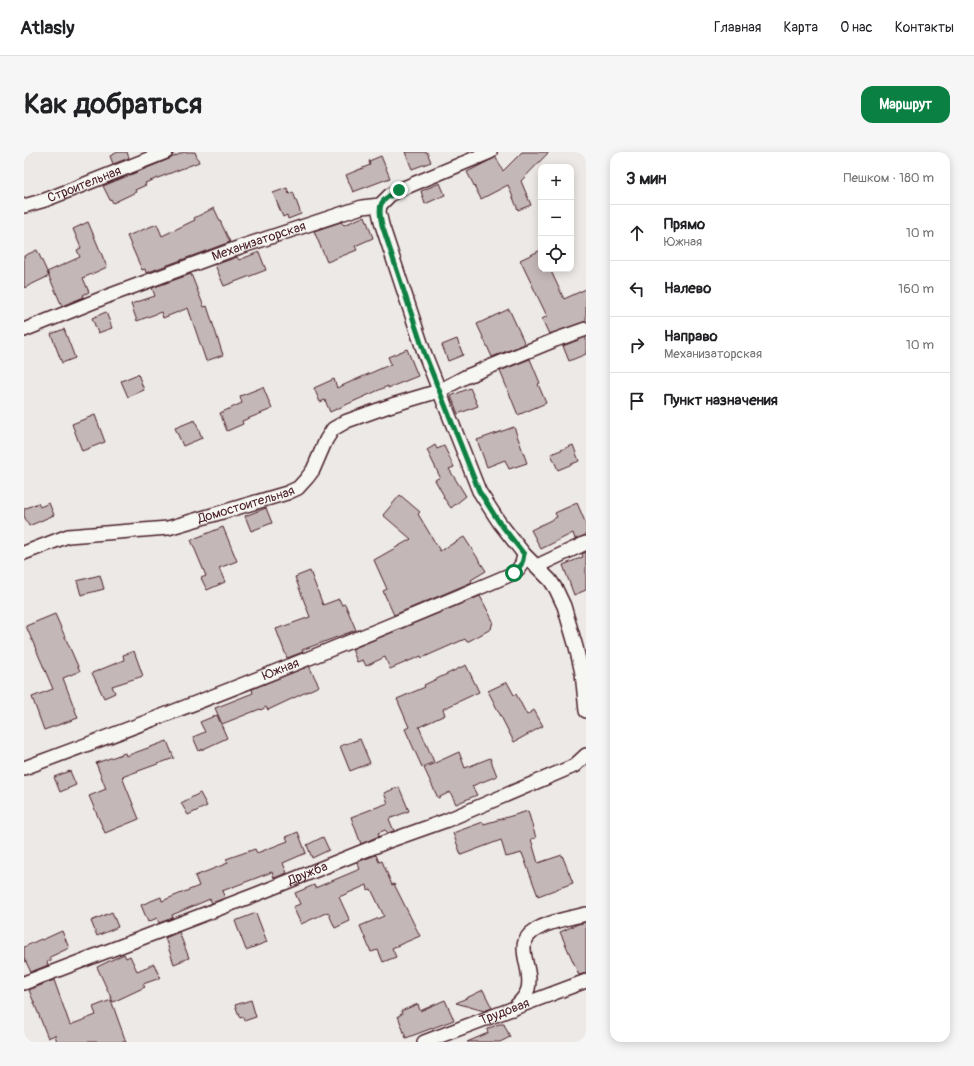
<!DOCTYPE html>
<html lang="ru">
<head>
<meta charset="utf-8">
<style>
	body { margin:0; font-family:Pangolin,sans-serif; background:#f6f6f6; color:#202124 }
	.controls { position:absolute; right:12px; top:12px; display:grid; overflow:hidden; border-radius:8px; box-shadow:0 2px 10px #0003 }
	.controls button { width:36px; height:36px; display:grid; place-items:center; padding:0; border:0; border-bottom:1px solid #e0e0e0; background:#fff; color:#202124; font:20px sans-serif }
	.stop { position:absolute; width:12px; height:12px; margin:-9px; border:3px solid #0b8043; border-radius:50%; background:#fff }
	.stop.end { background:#0b8043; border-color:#fff; box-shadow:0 1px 4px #0008 }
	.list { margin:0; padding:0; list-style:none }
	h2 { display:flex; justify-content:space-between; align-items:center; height:52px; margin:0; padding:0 16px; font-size:17px }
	h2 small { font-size:13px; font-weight:400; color:#757577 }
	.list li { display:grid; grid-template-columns:26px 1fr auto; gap:12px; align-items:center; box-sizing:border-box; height:56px; padding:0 16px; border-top:1px solid #e0e0e0 }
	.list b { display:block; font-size:15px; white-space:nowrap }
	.list p { margin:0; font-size:13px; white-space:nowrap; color:#757577 }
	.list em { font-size:13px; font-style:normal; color:#757577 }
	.icon { flex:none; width:22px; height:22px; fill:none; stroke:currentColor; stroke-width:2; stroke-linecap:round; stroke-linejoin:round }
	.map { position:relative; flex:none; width:562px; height:890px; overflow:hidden; border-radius:12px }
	header { display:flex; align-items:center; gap:24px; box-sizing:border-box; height:56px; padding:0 20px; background:#fff; border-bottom:1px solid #e0e0e0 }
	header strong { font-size:19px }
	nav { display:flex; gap:22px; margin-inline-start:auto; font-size:14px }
	.intro { display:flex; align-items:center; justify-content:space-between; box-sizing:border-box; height:96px; padding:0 24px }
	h1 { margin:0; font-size:28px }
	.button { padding:10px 18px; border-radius:12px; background:#0b8043; color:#fff; font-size:14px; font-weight:700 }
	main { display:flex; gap:24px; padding:0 24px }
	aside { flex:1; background:#fff; border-radius:12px; box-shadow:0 2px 10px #0003 }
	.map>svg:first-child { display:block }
	.building { fill:#c4b7b7; stroke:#4a1f2b }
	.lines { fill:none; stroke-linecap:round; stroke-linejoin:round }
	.street-casing { stroke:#4a1f2b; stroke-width:16 }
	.street { stroke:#f6f6f2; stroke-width:13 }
	.route { stroke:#0b8043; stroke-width:5 }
	.labels { text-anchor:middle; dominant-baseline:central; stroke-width:3.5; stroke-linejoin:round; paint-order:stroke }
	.street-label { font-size:13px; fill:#4a1f2b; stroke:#f6f6f2 }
</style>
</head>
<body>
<header>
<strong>Atlasly</strong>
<nav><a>Главная</a><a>Карта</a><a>О нас</a><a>Контакты</a></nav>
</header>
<div class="intro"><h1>Как добраться</h1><a class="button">Маршрут</a></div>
<main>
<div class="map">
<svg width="562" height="890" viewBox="0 0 562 890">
	<rect width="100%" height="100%" fill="#ece9e6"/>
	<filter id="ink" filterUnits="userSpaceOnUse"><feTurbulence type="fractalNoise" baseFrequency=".025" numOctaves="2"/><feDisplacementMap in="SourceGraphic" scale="8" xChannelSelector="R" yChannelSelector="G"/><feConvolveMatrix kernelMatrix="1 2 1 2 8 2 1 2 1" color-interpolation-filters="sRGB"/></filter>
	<g filter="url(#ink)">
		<path class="building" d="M94,0h9l2,6 -16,6 -3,-8z
			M160,0h11l4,10 -54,21 1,2 -11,5 1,2 -23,11 -2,-4 -1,1 -7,-14 66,-27z
			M381,0h22l4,10 -19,7z
			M498,0h27l-28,29 10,24 -13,5 -10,-25 -27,14 -14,-27 29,-15 7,14z
			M357,4l9,22 -37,14 -7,-17 24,-10 -1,-4z
			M416,31l5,12 -20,9 -4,-13z
			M263,36l2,6 4,-2 8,22 -13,5 -1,-4 -4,2 -10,-24z
			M190,56l16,34 -84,31 -1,-4 -3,1 -15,-34 30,-12 5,12 33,-16 -1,-2z
			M341,64l8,22 -18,8 2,4 -30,12 -13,-31 27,-9 3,3z
			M64,70l19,45 -24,11 6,14 -6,3 1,2 -22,9 -15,-34 33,-15 -3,-7 4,-2 -8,-19z
			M13,98l12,26 -25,12v-32z
			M517,98v19h9l14,30 22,-10v32l-37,13 -7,-15 5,-3 -27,-56z
			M235,100l7,18 -42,16 -9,-21 22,-8 2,3z
			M167,122l13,33 3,-1 16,49 -17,6 -18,-53 -25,10 -2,-6 -24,9 -6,-17 24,-8 -3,-8z
			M485,157l16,35 -33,13 -15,-33z
			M82,160l6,16 -14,5 -6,-15z
			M40,177l11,29 -13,5 -11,-29z
			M562,185v17l-17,7 -6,-15z
			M433,187l6,16 -15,6 -6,-16z
			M383,197l11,27 -30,12v-2l-58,26 -5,-12 -5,2 -6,-14 20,-9 3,9 54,-24 -3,-7z
			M506,207l10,24 -2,1 8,19 -28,12 -18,-44z
			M114,222l6,16 -16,7 -7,-16z
			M239,235l9,22 -30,12 1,3 -16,7 -7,-18 22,-10 -2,-7z
			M446,236l8,18 -20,8 -7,-18z
			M71,263l10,27 -23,9 -10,-27z
			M171,268l7,18 -19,8 -8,-18z
			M490,275l13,36 -18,6 -4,-9 -18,7 -10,-27z
			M411,293l2,4 7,-3 10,21 -5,2 17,27 -15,12 -8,-11 1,-1 -9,-16 5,-3 -13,-27z
			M549,293l6,16 -21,9 -7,-16z
			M376,343l20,17 -2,2 22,37 24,-14 22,34 -15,9 1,2 -78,33 -11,-24 4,-2 -13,-29 37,-21 -28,-24z
			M14,351l2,4 9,-4 5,12 -25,11 -5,-10v-7z
			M553,351l9,21v11l-11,4 -2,-6 -32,16 -10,-19 26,-13 -2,-4z
			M242,356l6,15 -21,8 -6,-15z
			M199,375l14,34 -18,7 6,14 -18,8 -6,-12 5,-2 -15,-36z
			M562,400v38l-12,5 -11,-30 20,-8 -1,-3z
			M286,419l13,34 16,-6 3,6 3,-1 11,26 -54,20 1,2 -16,6 -11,-29 34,-12 -15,-40z
			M76,423l4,14 -23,6 -4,-14z
			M456,444l13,25 -2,8 -24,13 -2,-3 -43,19 -1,-2 -31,13 -5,-12 -19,9 -3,-6 -6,2 -5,-13z
			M31,462l25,57 -17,7 15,40 -34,12 -12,-33 21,-8 -27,-63z
			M110,499l9,25 -31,10 3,7 -11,5 -12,-25 32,-13 -1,-5z
			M442,513l13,27 -36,17 2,6 -26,12 15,35 -12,5 -17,-38 4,-2 -12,-28 28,-12 -1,-2z
			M285,514l10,20 -51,24 -2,-3 -5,3 -1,-1 -38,15 -7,-16 38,-15 -1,-4z
			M483,530l7,13 2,-1 11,21 7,-5 9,16 -29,16 -26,-51z
			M193,563l10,23 -28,13 -6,-14 12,-5 -5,-10z
			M336,587l10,24 -20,8 -10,-25z
			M143,589l7,17 -52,19 17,42 -34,14 -16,-37 17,-7 -10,-26 29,-10 1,3z
			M435,600l6,16 25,-10 7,18 -25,10 5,9 -21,9 -6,-12 -12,6 -14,-30z
			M46,619l6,14 -16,7 -6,-15z
			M375,635l10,24 -20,8 5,12 -6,2 -3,-3 -7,3 1,3 -18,8 -10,-27 37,-14 -4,-10z
			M176,641l7,13 -19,9 -7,-12z
			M504,659l8,27 -5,1 7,24 24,-8 11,28 -35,13 -16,-43 -16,4 -5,-17 -40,15 -8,-22 30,-11 1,2z
			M274,680l8,21 -23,10 4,10 -13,5 -2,-6 -50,19 3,7 -13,5 -2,-4 -38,16 1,3 -14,5 -2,-5 -9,4 -7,-17 20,-8 1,4 37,-15 -4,-10 33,-13 -2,-4 29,-10 2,4 31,-12 -2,-4z
			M299,685l6,13 -17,8 -5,-13z
			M352,703l3,7 3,-1 10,24 2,-1 26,52 -28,12 4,9 -13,5 -5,-12 -7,2 -11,-26 24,-10 -13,-27 -3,1 -1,-5 -28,12 11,24 -15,7 -7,-16 -27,12 -8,-17 7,-3 -5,-11 19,-8 1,3 45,-19 -3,-7z
			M88,760l6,15 -21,9 -6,-15z
			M232,761l11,29 -21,8 -11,-29z
			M562,770v51l-7,2 -19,-43 18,-8z
			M38,779l7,17 -19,9 2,3 -5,2 1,3 -17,7 -7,-14v-11l17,-8 1,1z
			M155,780l10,26 -15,6 -9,-26z
			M100,802l2,4 4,-2 7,15 17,-7 6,14 -17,6 2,3 -32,15 -16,-35z
			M30,828l16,45 26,-10 -3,-8 18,-7 15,42h-69l-2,-7 -7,3 -19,-48z
			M459,838l9,18 -8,3 -28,-8z
			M227,848l5,17 -12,4 -1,-4 -3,1 -5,-13z
			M421,848l9,20 -48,18 -8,-22 4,-2 -1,-3 17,-7 2,7z
			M475,872h5l6,13 -10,5h-33l21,-9 -1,-4z"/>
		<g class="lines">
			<defs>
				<g id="street">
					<path d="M356,53l-1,7 3,13 42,127 55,139 20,31 25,32 26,26 6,9 8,17 12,41 6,26 4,38"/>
					<path id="s1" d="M0,54l21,-6 121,-48"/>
					<path id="s2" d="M0,178l84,-34 132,-49 122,-40 18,-2 10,-10 9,-5 91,-38"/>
					<path id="s3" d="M0,401l44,-17 100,-8 119,-35 11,-5 9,-10 6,-8 13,-30 7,-11 14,-8 45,-16 47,-14 26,-14 90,-37 31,-11"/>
					<path d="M513,414l49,-23"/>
					<path id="s4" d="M0,616c165,-61 329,-126 490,-195 7,-6 9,-10 10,-19"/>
					<path id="s5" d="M0,831l233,-89 129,-52 59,-21 129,-55 12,-11"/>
					<path d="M489,857c6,-6 13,-12 15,-20 6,-25 -20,-47 13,-62 14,-7 30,-9 45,-13"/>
					<path id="s6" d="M400,890l162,-61"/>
				</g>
			</defs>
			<use href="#street" class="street-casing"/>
			<use href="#street" class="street"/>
		</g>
	</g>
	<g class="lines" filter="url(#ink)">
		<path class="route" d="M375,38c-19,11 -22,13 -17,35l42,127 55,139 20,31 25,32c-1,9 -3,13 -10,19"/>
	</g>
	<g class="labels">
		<g class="street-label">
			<text stroke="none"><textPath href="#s1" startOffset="64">Строительная</textPath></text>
			<text stroke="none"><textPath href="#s2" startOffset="251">Механизаторская</textPath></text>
			<text stroke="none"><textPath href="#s3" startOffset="229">Домостоительная</textPath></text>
			<text stroke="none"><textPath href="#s4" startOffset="275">Южная</textPath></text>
			<text stroke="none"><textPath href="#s5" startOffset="304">Дружба</textPath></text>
			<text stroke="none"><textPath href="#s6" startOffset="86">Трудовая</textPath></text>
		</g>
	</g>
</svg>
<div class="controls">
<button>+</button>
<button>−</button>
<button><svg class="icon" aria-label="locate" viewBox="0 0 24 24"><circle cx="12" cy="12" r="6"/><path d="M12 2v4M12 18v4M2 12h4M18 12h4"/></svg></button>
</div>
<div class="stop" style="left:490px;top:421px"></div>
<div class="stop end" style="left:375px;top:38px"></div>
</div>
<aside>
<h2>3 мин<small>Пешком · 180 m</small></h2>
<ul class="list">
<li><svg class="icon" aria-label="ahead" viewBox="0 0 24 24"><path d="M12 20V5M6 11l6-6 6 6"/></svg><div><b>Прямо</b><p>Южная</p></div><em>10 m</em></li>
<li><svg class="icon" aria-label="left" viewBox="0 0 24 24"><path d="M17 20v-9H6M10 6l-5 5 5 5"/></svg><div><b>Налево</b></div><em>160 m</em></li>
<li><svg class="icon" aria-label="right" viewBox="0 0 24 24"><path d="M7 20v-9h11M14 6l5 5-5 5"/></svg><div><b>Направо</b><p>Механизаторская</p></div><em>10 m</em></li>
<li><svg class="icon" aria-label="arrive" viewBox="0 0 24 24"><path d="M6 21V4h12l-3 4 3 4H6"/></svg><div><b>Пункт назначения</b></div></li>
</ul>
</aside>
</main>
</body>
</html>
